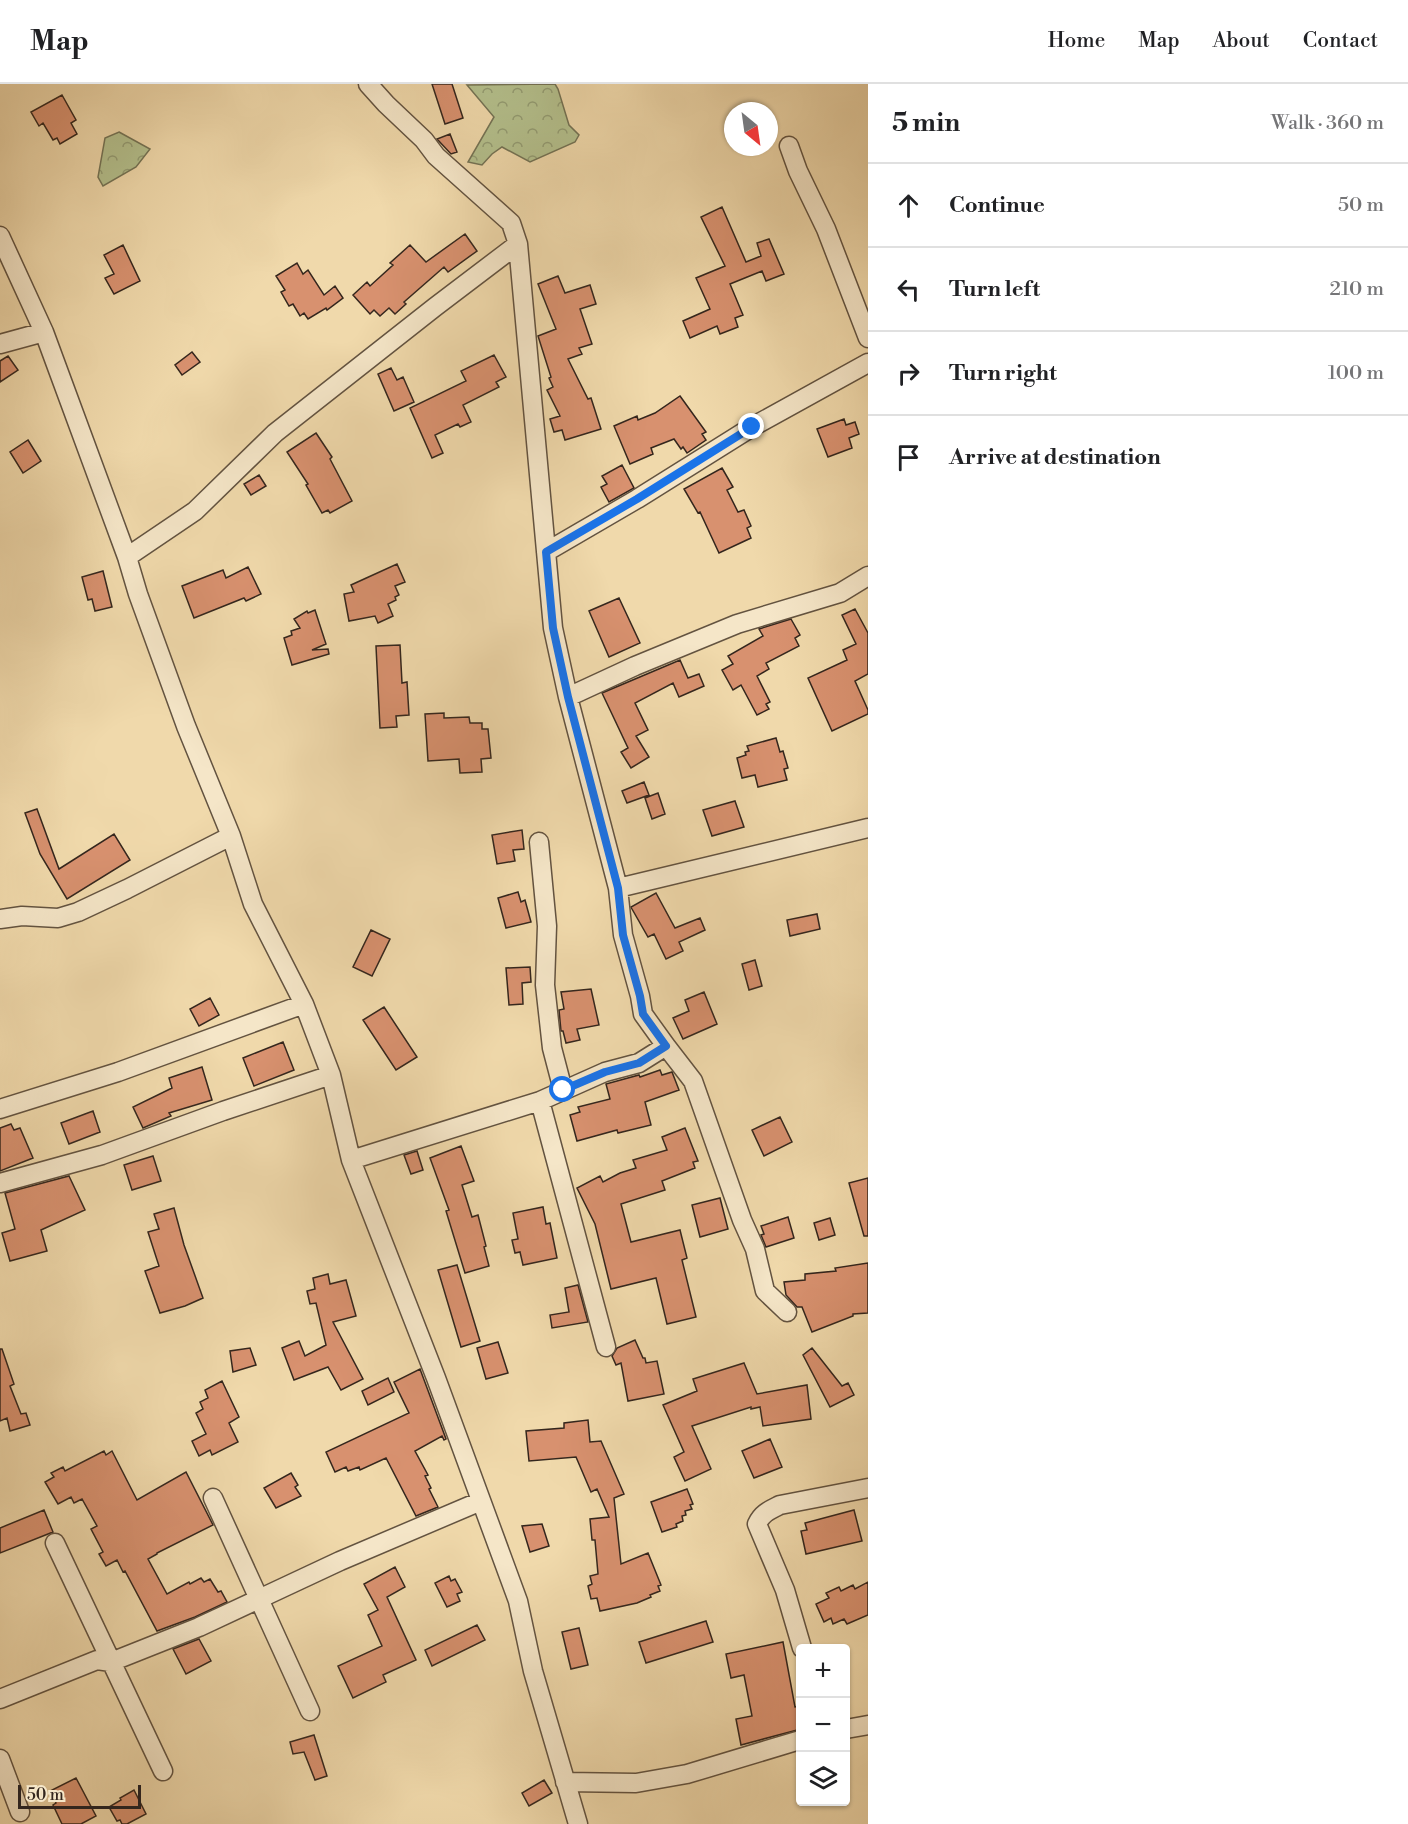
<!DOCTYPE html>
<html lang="en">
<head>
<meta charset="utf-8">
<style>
	body { margin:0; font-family:"Libre Bodoni",serif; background:#f6f6f6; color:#202124 }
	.controls { position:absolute; right:18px; bottom:18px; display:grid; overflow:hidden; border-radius:6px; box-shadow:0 2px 4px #0004 }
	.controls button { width:54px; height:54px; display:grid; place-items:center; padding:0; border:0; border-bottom:2px solid #e0e0e0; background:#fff; color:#202124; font:30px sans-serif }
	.compass { position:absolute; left:724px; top:18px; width:54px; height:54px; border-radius:50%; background:#fff; box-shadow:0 2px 4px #0004; rotate:151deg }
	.scale { position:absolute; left:18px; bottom:15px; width:123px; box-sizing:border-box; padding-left:6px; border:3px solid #34261d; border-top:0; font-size:16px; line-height:21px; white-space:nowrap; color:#34261d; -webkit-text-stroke:4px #f5e6c8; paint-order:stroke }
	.stop { position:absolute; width:18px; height:18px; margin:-14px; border:4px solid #1a73e8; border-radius:50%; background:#fff }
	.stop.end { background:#1a73e8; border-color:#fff; box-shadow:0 2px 6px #0008 }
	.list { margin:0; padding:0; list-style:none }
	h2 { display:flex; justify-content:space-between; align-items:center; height:78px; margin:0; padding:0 24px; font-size:26px }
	h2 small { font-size:20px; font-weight:400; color:#757577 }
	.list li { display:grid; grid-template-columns:39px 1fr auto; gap:18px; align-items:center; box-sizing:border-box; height:84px; padding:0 24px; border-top:2px solid #e0e0e0 }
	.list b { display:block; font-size:22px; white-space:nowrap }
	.list em { font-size:20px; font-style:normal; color:#757577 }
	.icon { flex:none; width:33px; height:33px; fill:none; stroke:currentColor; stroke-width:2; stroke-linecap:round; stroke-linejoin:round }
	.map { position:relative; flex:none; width:868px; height:1740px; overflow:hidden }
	header { display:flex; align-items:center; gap:36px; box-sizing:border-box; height:84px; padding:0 30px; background:#fff; border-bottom:2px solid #e0e0e0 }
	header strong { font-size:28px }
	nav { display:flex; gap:33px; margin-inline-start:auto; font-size:21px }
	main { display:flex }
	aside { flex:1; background:#fff }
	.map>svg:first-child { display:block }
	.forest { fill:url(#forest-crowns); stroke:#747355; stroke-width:1.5 }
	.building { fill:#d8916f; stroke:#34261d; stroke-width:1.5 }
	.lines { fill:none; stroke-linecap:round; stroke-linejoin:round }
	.minor-casing { stroke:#635340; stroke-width:21 }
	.minor { stroke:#f5e6c8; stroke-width:18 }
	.route { stroke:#1a73e8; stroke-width:8 }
</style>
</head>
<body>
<header>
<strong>Map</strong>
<nav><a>Home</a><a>Map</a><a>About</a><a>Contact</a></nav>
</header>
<main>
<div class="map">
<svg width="868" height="1740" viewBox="0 0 868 1740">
	<defs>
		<pattern id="forest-crowns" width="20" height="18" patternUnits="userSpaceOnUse" patternTransform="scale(1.5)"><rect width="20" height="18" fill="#b4c08d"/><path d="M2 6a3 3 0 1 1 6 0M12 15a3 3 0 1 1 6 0" fill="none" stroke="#939c73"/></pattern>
	</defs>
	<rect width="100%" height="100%" fill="#f0d9ab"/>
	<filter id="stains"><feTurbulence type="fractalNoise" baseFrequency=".00333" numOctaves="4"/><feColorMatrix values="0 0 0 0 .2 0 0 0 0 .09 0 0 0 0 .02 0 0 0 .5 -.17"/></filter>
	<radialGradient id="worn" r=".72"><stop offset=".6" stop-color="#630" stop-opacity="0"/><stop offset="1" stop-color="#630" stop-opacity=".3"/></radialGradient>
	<path class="forest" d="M555,0l3,5 11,36 10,10 -4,7 -45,20 -28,-15 -10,7 -10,11 -14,-3 26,-45 -27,-32z
		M119,48l31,17 -14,18 -33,19 -5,-9 7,-39z"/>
	<path class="building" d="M432,0h20l11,34 -18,6z
		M62,11l14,25 -5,3 6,11 -17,10 -3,-6 -4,2 -10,-17 -4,3 -8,-14z
		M450,50l7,18 -6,2 -14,-15z
		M722,123l24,55 15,-6 -4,-13 12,-4 15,35 -18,7 -4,-10 -32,13 13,31 -8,3 3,9 -18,7 -3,-8 -27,12 -7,-17 27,-12 -14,-31 29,-12 -24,-49z
		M465,150l12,17 -29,21 -4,-5 -40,35 2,2 -11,10 -6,-6 -9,8 -6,-6 -4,4 -17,-19 14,-13 3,4 23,-21 -3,-2 20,-18 16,17z
		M123,161l17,36 -26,13 -9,-16 9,-4 -10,-19z
		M297,179l6,11 5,-4 16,25 11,-9 8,12 -16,12 -1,-2 -18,11 -4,-6 -4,3 -7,-12 -4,2 -8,-14 4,-2 -9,-14z
		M558,192l7,17 25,-8 6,19 -16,5 12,35 -13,4 3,6 -14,5 20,40 3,-1 10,31 -36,11 -3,-10 -8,2 -4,-13 10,-3 -13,-26 6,-3 -4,-9 2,-1 -13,-41 18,-7 -18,-45z
		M192,268l8,10 -18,13 -7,-10z
		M494,271l12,22 -10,5 3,5 -36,18 8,17 -11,5 -2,-3 -23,11 8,18 -11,5 -22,-50 56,-27 -5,-10z
		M8,272l10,14 -18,12v-21z
		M391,284l6,12 6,-3 11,25 -20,9 -16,-37z
		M680,312l26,36 -4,2 4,6 -19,13 -4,-6 -2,2 -7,-10 -23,9 2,6 -23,10 -16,-38 23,-10 1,4 17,-7z
		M844,335l2,6 9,-3 4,12 -10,4 3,10 -24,9 -11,-28z
		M316,349l16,24 -2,2 22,42 -22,12 -2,-3 -6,3 -16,-28 2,-1 -21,-32z
		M28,356l13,21 -18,12 -13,-21z
		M622,381l12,23 -25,14 -8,-15 6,-3 -5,-8z
		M722,384l11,19 -6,3 11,22 6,-2 7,16 -4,2 4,10 -32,15 -19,-41 -2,1 -14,-24z
		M259,391l7,11 -15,9 -7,-11z
		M397,480l8,18 -10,4 4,9 -4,2 1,3 -8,4 5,12 -15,7 -3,-7 -26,5 -5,-27 10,-2 -3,-7z
		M248,483l13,27 -15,7 -2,-3 -50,20 -12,-32 41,-16 3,8z
		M103,487l9,36 -17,4 -3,-12 -4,1 -6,-23z
		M619,514l21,45 -31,14 -20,-46z
		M855,525l13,24v41l-13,7 13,29v4l-36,17 -24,-53 39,-18 -4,-10 13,-6 -14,-29z
		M315,526l11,34 -14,6 16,-1 1,5 -37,11 -8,-27 8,-3 -1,-4 9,-3 -6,-9 13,-8 1,2z
		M791,535l9,16 -5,3 4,8 -33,17 3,6 -12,7 13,26 -4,2 3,5 -12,6 -16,-30 -8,5 -11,-20 11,-6 -5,-8 35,-20 -4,-7z
		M400,561l2,38 5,-1 2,33 -13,1 1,11 -17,1 -4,-82z
		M680,576l8,18 11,-4 5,12 -25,11 -6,-14 -38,20 13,27 -12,6 13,21 -18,11 -10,-16 7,-4 -26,-55z
		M444,629v5l25,-1 1,6h12v6h6l3,29 -10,1 1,13 -22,1 -1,-14 -31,2 -3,-47z
		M776,654l4,14 3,-1 5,17 -4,1 3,11 -29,7 -3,-12 -13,3 -5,-20 9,-3 -1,-3 4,-1 -2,-5z
		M644,698l5,13 -22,8 -5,-12z
		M658,709l7,21 -13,5 -7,-21z
		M735,717l9,26 -32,9 -9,-26z
		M37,725l22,60 55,-35 16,26 -63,39 -27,-45 -15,-41z
		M522,746l2,19 -11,1 2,11 -18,3 -5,-29z
		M518,808l3,10 4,-2 6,22 -25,6 -8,-30z
		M656,809l19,35 25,-10 5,12 -26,12 4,9 -17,8 -12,-25 -6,3 -16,-28 -1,-2z
		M817,830l3,15 -30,7 -3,-16z
		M371,846l19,9 -18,37 -19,-9z
		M755,876l7,26 -13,4 -7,-26z
		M530,883l1,15 -9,1 1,21 -14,1 -3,-37z
		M591,905l8,36 -22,4 3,11 -14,3 -3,-12h-2l-2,-21 5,-1 -3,-17z
		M704,908l13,32 -34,15 -10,-21 16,-7 -4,-11z
		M210,914l9,17 -20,11 -9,-17z
		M384,923l33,50 -21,13 -33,-50z
		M283,958l11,28 -40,16 -11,-28z
		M202,983l10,33 -43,13 2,3 -28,12 -10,-21 39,-19 -3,-10z
		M660,986l2,5 10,-3 7,18 -34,12 6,23 -33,8 -1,-3 -40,11 -7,-26 10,-3 -2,-5 32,-8 -4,-15 33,-9 1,2z
		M93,1027l7,21 -31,12 -8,-21z
		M780,1033l12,25 -28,14 -12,-26z
		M11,1040l3,6 6,-2 13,30 -33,13v-43z
		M685,1044l13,33 -5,1 2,6 -33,13 3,9 -44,14 10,38 49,-12 7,28 -5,2 14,57 -29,7 -11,-46 -45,11 -16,-65 -18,-36 23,-12 3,6 17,-9 16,-5 -3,-8 34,-10 -5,-13z
		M461,1062l13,35 -12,4 10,32 6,-2 8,31 -2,1 5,19 -24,7 -19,-62 3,-1 -19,-52z
		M417,1067l6,19 -12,4 -7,-19z
		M153,1072l8,25 -29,9 -8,-25z
		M69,1092l16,34 -44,20 6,21 -37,10 -8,-28 13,-4 -10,-36z
		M868,1094v58h-4l-15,-53z
		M720,1114l8,31 -28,8 -8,-32z
		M543,1123l3,17 4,-1 7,35 -34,7 -3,-13 -5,1 -3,-13 6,-1 -5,-26z
		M174,1124l10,37 19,53 -18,8 -25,7 -15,-42 14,-5 -11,-34 11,-3 -5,-15z
		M788,1133l6,21 -28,9 -5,-12 3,-1 -3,-8z
		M830,1134l5,17 -16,5 -5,-17z
		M868,1179v50l-15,1v2l-41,16 -10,-25h-5l-11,-12 -2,-13 21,-2v-6l31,-3 -1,-3z
		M457,1181l23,76 -19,6 -23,-77z
		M328,1190l2,10 16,-4 10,36 -23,6 30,57 -22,11 -13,-23 -34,13 -12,-32 17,-7 6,15 21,-11 -10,-42 -6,1 -3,-13 8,-2 -2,-11z
		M578,1201l10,37 -36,6 -2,-13 19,-3 -4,-24z
		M635,1256l8,18h2l1,5 11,-2 7,33 -36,7 -7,-38 -5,2 -4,-9 5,-8z
		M498,1258l10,31 -22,6 -9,-31z
		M250,1264l6,17 -23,7 -3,-21z
		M812,1264l30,38 6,-3 6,12 -24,12 -27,-52z
		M0,1265h2l12,35 -4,2 11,28 5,-1 4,12 -20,6 -3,-13 -7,3z
		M744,1279l13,31 50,-9 4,34 -48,7 -3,-19 -9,2v-2l-59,19 19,43 -26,12 -11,-24 10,-5 -21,-47 34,-14 -4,-12z
		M420,1285l26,70 -2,1 -2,-4 -27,15 13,24 -3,1 6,12 -2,1 9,18 -22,9 -30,-58 -26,12 -1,-3 -11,4 -2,-4 -11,5 -9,-20 83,-39 -15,-31z
		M388,1294l6,14 -26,13 -6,-14z
		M222,1297l17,36 -10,6 9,19 -26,13 -2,-5 -11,6 -7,-15 14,-7 -10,-21 7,-4 -3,-7 8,-4 -3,-8z
		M588,1336l2,22 11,-1 23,53 -10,4 7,66 27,-11 13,32 -3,1 2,5 -10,4 1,2 -14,6 -37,8 -3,-13 -6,1 -3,-13 4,-2 -2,-8 8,-2 -3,-34h-3l-2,-21 19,-2 -12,-28 -6,3 -15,-35 -47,4 -3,-30 38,-3v-5z
		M770,1355l12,28 -28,11 -12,-27z
		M104,1367l2,4 6,-4 25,49 49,-28 27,53 -56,28v1l-9,5 19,35 22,-12 1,2 11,-6 3,4 6,-3 8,13 3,-1 6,11 -32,15 -38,14 -32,-60 -2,1 -6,-12 -11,6 -7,-12 4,-2 -12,-23 6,-3 -15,-27 -8,4 -3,-6 -13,7 -13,-22 9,-5 -3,-4 12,-6 2,4z
		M291,1389l7,12 -3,2 6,9 -25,12 -12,-20z
		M687,1405l6,15 -3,1 2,4 -7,2 1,4 -4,1 1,5 -7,3 1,3 -15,5 -11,-30z
		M44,1426l9,22 -53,21v-25z
		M854,1426l8,31 -56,13 -5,-23 6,-1 -2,-7z
		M542,1440l7,22 -19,6 -8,-26z
		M395,1483l10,20 -18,10 29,63 -33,15 3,7 -33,16 -15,-32 44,-20 -14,-31 10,-5 -14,-26z
		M449,1492l2,5 4,-2 7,13 -5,2 3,7 -13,6 -12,-24z
		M868,1498v33l-21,9 -3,-5 -11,5 -2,-6 -7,4 -8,-18 13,-6 -3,-5 13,-6 2,4 12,-6 2,4z
		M706,1537l7,21 -67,21 -7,-21z
		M477,1541l8,15 -53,26 -7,-16z
		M579,1544l9,37 -17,4 -9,-37z
		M199,1555l12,22 -25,13 -13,-25z
		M783,1558l12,65 6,-1v23l-60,16 -5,-26 16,-3 -8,-41 -13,3 -5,-24z
		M314,1651l13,41 -12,4 -11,-28 -11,2 -3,-12z
		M76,1694l20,38 -15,8h-19l-9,-19 3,-2 -6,-12z
		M544,1696l8,13 -23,13 -7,-13z
		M134,1706l12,24 -19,10h-5l-2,-4 -3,1 -8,-14 12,-7 -1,-2z"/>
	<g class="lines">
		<defs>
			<path id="minor" d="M789,62l9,25 28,58 42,109
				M0,152l44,96 83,225 11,37 48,132 45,110 22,68 51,100 27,71 20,85 85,218 82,223 15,70 45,153
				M0,260l44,-12
				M546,468l91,-53 115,-72 116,-64
				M127,473l68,-46 80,-78 160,-126 83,-63
				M568,613l67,-31 102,-42 103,-31 28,-17
				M539,758l8,84 -2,59 7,63 11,42
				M618,804l250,-60
				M0,835l22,-3 36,2 20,-6 49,-23 104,-53
				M666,962l27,35 49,139 13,29 10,42 22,21
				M540,1017l66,246
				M0,1025l118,-37 186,-68
				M351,1076l189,-59 65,-29 34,-9 27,-17 -23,-32 -3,-18 -17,-61 -5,-47 -50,-191 -15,-69 -35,-384 -7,-21 -75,-67 -12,-16 -38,-36 -18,-20
				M0,1099l102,-28 121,-44 108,-36
				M213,1414l97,213
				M55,1459l108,228
				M802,1564l-17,-58 -28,-66c5,-11 13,-14 23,-19l88,-17
				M0,1615l97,-39 14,2 88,-35 141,-66 141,-60
				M846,1645l22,-4
				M0,1675l20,53
				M565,1698l71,1 51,-9 113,-34"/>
		</defs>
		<use href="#minor" class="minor-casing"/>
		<use href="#minor" class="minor"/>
	</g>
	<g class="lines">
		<path class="route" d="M563,1006l42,-18 34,-9 27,-17 -23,-32 -3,-18 -17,-61 -5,-47 -50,-191 -15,-69 -7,-76 91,-53 115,-72"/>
	</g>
	<rect width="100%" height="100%" filter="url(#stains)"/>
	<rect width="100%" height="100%" fill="url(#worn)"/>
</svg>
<div class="controls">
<button>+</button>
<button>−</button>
<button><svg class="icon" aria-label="layers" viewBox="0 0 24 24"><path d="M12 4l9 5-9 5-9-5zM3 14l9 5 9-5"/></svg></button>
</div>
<svg class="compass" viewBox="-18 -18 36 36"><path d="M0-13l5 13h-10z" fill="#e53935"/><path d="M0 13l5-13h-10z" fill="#757577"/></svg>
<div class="scale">50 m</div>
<div class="stop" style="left:563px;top:1006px"></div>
<div class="stop end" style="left:752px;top:343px"></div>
</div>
<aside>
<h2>5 min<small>Walk · 360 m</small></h2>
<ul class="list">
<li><svg class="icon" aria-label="ahead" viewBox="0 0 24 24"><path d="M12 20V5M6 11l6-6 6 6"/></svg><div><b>Continue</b></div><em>50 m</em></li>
<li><svg class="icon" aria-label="left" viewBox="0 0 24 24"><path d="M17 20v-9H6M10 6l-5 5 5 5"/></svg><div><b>Turn left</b></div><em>210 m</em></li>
<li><svg class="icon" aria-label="right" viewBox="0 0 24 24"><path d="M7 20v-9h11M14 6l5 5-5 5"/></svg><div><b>Turn right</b></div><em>100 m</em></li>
<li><svg class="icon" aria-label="arrive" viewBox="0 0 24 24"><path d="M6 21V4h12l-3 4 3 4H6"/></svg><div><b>Arrive at destination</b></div></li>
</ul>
</aside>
</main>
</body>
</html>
